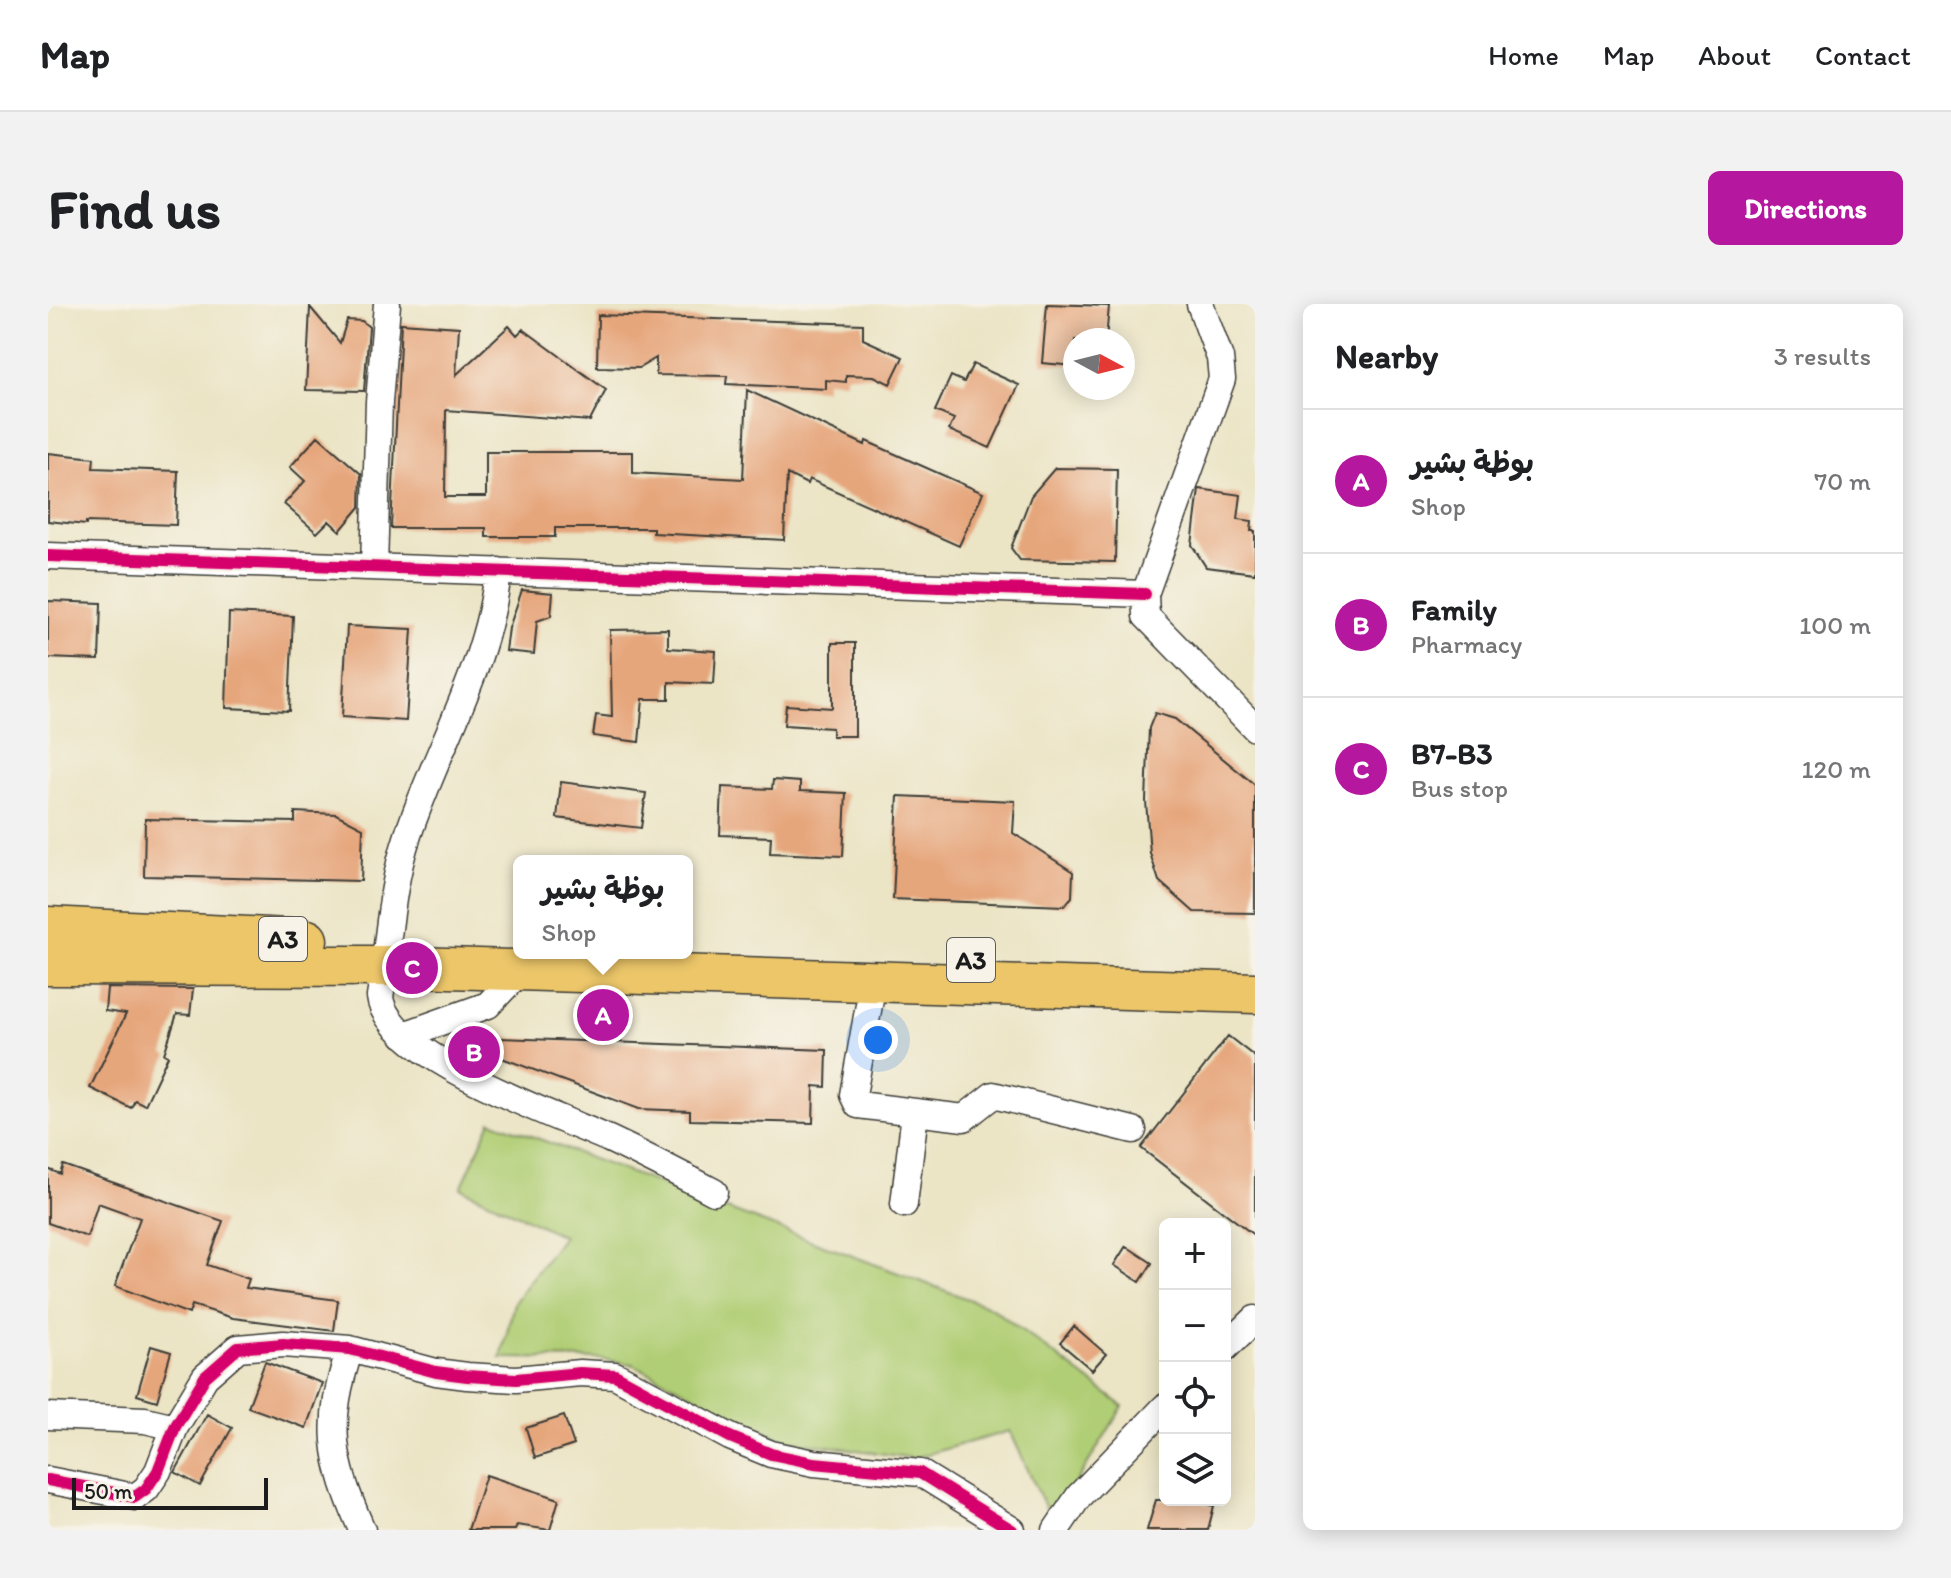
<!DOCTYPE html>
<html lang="en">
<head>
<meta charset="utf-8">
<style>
	body { margin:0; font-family:Itim,"Playpen Sans Arabic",sans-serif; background:#f2f2f2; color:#202124 }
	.controls { position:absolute; right:24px; bottom:24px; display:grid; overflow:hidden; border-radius:12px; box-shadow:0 4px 20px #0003 }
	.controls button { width:72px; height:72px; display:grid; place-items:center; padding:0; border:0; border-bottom:2px solid #e0e0e0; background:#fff; color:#202124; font:40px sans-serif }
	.compass { position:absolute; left:1015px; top:24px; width:72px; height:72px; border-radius:50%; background:#fff; box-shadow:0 4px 20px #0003; rotate:97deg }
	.scale { position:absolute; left:24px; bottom:20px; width:196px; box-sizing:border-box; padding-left:8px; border:4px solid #1c1c1c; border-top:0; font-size:22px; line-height:28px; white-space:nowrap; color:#1c1c1c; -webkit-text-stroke:6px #f7f3e8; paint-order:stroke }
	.you { position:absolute; left:830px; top:736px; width:28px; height:28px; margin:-20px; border:6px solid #fff; border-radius:50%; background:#1a73e8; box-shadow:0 0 0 12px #1a73e833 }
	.badge { display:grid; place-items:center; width:52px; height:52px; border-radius:50%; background:#b5179e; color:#fff; font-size:26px; font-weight:700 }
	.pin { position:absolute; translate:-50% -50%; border:4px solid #fff; box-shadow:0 2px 8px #0006 }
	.popup { position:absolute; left:465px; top:551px; width:180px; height:104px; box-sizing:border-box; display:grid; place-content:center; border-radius:12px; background:#fff; filter:drop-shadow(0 2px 6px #0005); font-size:26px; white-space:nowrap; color:#757577 }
	.popup b { font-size:30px; color:#202124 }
	.popup::after { content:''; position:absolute; left:50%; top:100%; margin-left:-16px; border:16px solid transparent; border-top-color:#fff }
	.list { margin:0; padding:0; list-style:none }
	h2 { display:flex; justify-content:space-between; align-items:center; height:104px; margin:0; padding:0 32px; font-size:34px }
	h2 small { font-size:26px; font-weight:400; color:#757577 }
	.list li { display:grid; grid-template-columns:52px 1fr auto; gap:24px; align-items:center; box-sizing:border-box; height:144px; padding:0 32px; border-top:2px solid #e0e0e0 }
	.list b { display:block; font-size:30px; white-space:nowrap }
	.list p { margin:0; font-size:26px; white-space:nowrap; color:#757577 }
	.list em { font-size:26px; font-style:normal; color:#757577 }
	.icon { flex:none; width:44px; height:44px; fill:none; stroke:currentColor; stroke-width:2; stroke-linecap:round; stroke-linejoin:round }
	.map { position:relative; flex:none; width:1207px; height:1226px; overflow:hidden; border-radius:12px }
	header { display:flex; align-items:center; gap:48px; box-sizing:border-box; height:112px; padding:0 40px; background:#fff; border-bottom:2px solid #e0e0e0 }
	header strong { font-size:38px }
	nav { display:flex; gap:44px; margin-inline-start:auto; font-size:28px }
	.intro { display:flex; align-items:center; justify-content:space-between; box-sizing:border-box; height:192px; padding:0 48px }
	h1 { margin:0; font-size:56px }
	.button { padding:20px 36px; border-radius:12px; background:#b5179e; color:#fff; font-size:28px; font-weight:700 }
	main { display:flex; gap:48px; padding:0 48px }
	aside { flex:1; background:#fff; border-radius:12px; box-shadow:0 4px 20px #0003 }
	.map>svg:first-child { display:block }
	.green { fill:#b0ce75; stroke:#667548; stroke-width:2 }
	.building { fill:#e6a67c }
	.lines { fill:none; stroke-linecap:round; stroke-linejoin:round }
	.minor-casing { stroke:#3b3a35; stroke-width:29 }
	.highway-casing { stroke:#3b3a35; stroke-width:43 }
	.minor { stroke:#fff; stroke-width:26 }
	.highway { stroke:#ecc669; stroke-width:40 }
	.cycleway-casing { stroke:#f7f3e8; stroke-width:17 }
	.cycleway { stroke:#d6006c; stroke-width:12 }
	.labels { text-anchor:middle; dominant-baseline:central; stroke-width:7; stroke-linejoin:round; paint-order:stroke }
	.shield { fill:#f7f3e8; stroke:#5e5c59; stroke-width:2 }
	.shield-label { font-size:26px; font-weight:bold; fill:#1c1c1c }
</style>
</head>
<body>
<header>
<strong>Map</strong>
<nav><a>Home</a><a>Map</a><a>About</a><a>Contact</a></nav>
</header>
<div class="intro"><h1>Find us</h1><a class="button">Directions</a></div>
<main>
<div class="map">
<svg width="1207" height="1226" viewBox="0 0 1207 1226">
	<rect width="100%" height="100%" fill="#f7f3e8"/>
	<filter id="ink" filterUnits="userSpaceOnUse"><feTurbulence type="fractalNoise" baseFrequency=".0125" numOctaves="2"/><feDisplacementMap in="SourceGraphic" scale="16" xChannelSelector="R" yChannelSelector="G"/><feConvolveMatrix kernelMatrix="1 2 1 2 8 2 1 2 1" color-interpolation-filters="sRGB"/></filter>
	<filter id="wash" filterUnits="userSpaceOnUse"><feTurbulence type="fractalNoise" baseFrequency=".006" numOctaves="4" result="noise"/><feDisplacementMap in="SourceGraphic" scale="32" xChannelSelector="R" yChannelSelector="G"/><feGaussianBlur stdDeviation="1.8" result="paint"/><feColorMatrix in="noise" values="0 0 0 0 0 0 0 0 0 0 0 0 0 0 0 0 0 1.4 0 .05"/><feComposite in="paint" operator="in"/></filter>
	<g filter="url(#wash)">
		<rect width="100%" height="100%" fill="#ebe4c5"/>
		<path class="green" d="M443,817l501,187 131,98 -71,116 -42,-91 -97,27 -128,-18 -153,-76 -31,-5 -100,-1 13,-55 49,-67 -102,-48z"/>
		<g id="blocks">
			<path class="building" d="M999,0l62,2 -3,34h-31v26l-33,-3z
				M262,3l30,36 7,-23 15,1 7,6 -5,64 -58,-1z
				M550,11l265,9v15l40,18 -13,27 -16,-8 -28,-1v7l-20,-2v9l-100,-5 1,-8 -71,-1v-17l-17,10 -42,-1z
				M353,19l58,4 -3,48 53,-49 8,9 6,-6 83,61 -16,31 -144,-11 -1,87h41v-45h147v21l110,6 4,-89 118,55 1,-4 117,52 -24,53 -150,-67 -2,5 -20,-10 -3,66 -131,-7v-5h-98v9h-69v-9h-95z
				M925,60l46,21 -29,63 -41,-18 5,-11 -19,-8 16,-35 13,6z
				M270,132l43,38 -1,33 -20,24 -11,-10 -12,12 -33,-29 21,-23 -15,-14z
				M0,149l46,5 -1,10 85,3 -2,54 -90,-3v3l-38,-4z
				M1007,164l62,1 -2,93 -95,-2 -9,-12 20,-52z
				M1151,185l42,6 -3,24 14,2 -1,10h4v42l-49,-6 -14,-22z
				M474,286l31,3 -2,23 -14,5 -3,33 -28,-3 3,-23z
				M0,297l53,2 -2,57 -51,-2z
				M181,309l64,3 -4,95 -63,-3z
				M299,322l65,3 -6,92 -64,-4z
				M620,325v19l48,3 -2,33 -45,-2v17h-26l-4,43 -46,-6 3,-21 16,2 -2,-87z
				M784,339h23v93h-23v-8l-48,-3 2,-20 46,3z
				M1107,409l20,6 80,66v128l-61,-1 -35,-31 -9,-28 -4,-52 3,-73z
				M725,476l27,2v9l46,2 -3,63 -73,-3 1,-16 -51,-2 2,-48 50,2z
				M513,478l85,11 -5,35 -84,-10z
				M850,492l117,5 -2,32 60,39 -1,25 -8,9 -171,-7z
				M247,508l41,2 27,14 -2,53 -217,-5 1,-57 150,3z
				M59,684l86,1 -3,26 -13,-1 -13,40 4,2 -23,49 -10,-5 -4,8 -41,-20 36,-74 -21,-3z
				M1180,732l27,21v179l-114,-88z
				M452,734l327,12 -1,37 -12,-1 -1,37 -123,-3v-9l-51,-2 -140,-52z
				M15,861l160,56 -16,44 42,14 -3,9 92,12 -4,31 -101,-13 -41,-13 -3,9 -74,-28 25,-68 -42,-15 -11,34 -39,-14v-54l12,5z
				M1078,942l26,17 -12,19 -26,-17z
				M1026,1022l32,28 -14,16 -32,-27z
				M103,1042l20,6 -14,49 -20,-6z
				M217,1058l57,21 -16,45 -58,-21z
				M159,1110l25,14 -32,58 -25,-14z
				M516,1112l10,29 -39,13 -9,-30z
				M438,1171l73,24 -9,31 -33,-5 -2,5h-47z
				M1108,1196h36l22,6 -6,24h-61z"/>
		</g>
	</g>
	<g filter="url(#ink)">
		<use href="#blocks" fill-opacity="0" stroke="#3b3a35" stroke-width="2"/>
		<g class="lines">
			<defs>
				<path id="minor" d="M1152,0l20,54 2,21 -77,215 1,22 109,112
					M0,252l1097,38
					M326,263l5,-165 8,-98
					M450,267c-9,93 -61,177 -90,264 -18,53 -19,108 -28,162 7,60 178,119 229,142 36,17 71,35 105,53
					M825,678l-20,113 5,10 106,13 29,-23 140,35
					M356,731l84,-30 33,-35
					M856,900l11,-91
					M1177,1044l30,-29
					M302,1045c-25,76 -19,109 12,181
					M0,1112l97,4 30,7
					M0,1176l87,17 11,-8 12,-18 17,-44 30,-50 33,-29 45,-4 67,5 86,23 31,4 49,3 64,-6 35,2 115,62 41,17 43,9 106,10 92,57
					M1008,1226l23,-34 86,-89"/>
				<path id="highway" d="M0,623l259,13
					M0,661l336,1 871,27"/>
			</defs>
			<use href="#minor" class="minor-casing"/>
			<use href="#highway" class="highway-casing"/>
			<use href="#minor" class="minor"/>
			<use href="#highway" class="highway"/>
			<defs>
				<path id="cycleway" d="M0,252l1097,38
					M0,1176l87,17 11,-8 12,-18 17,-44 30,-50 33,-29 45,-4 67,5 86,23 31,4 49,3 64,-6 35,2 115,62 41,17 43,9 106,10 92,57"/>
			</defs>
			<use href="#cycleway" class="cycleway-casing"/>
			<use href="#cycleway" class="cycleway"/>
		</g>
	</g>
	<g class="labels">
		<g class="shield">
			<rect x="211" y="613" width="48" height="44" rx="6"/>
			<rect x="899" y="634" width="48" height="44" rx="6"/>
		</g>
		<g class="shield-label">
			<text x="235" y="635">A3</text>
			<text x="923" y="656">A3</text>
		</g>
	</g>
</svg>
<div class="controls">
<button>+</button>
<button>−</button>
<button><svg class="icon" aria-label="locate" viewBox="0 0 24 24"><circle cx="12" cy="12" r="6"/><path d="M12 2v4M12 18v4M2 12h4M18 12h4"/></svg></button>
<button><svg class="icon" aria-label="layers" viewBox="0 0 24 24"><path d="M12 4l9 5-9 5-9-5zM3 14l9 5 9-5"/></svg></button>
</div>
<svg class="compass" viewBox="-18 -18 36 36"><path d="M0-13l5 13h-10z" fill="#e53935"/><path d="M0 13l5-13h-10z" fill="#757577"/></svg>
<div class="scale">50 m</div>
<div class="you"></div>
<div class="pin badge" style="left:555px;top:711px">A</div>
<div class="popup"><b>بوظة بشير</b>Shop</div>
<div class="pin badge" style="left:426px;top:748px">B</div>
<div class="pin badge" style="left:364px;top:664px">C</div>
</div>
<aside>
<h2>Nearby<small>3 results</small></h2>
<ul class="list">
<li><span class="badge">A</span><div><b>بوظة بشير</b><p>Shop</p></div><em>70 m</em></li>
<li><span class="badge">B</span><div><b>Family</b><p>Pharmacy</p></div><em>100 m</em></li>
<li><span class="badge">C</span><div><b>B7-B3</b><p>Bus stop</p></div><em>120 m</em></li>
</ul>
</aside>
</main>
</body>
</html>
